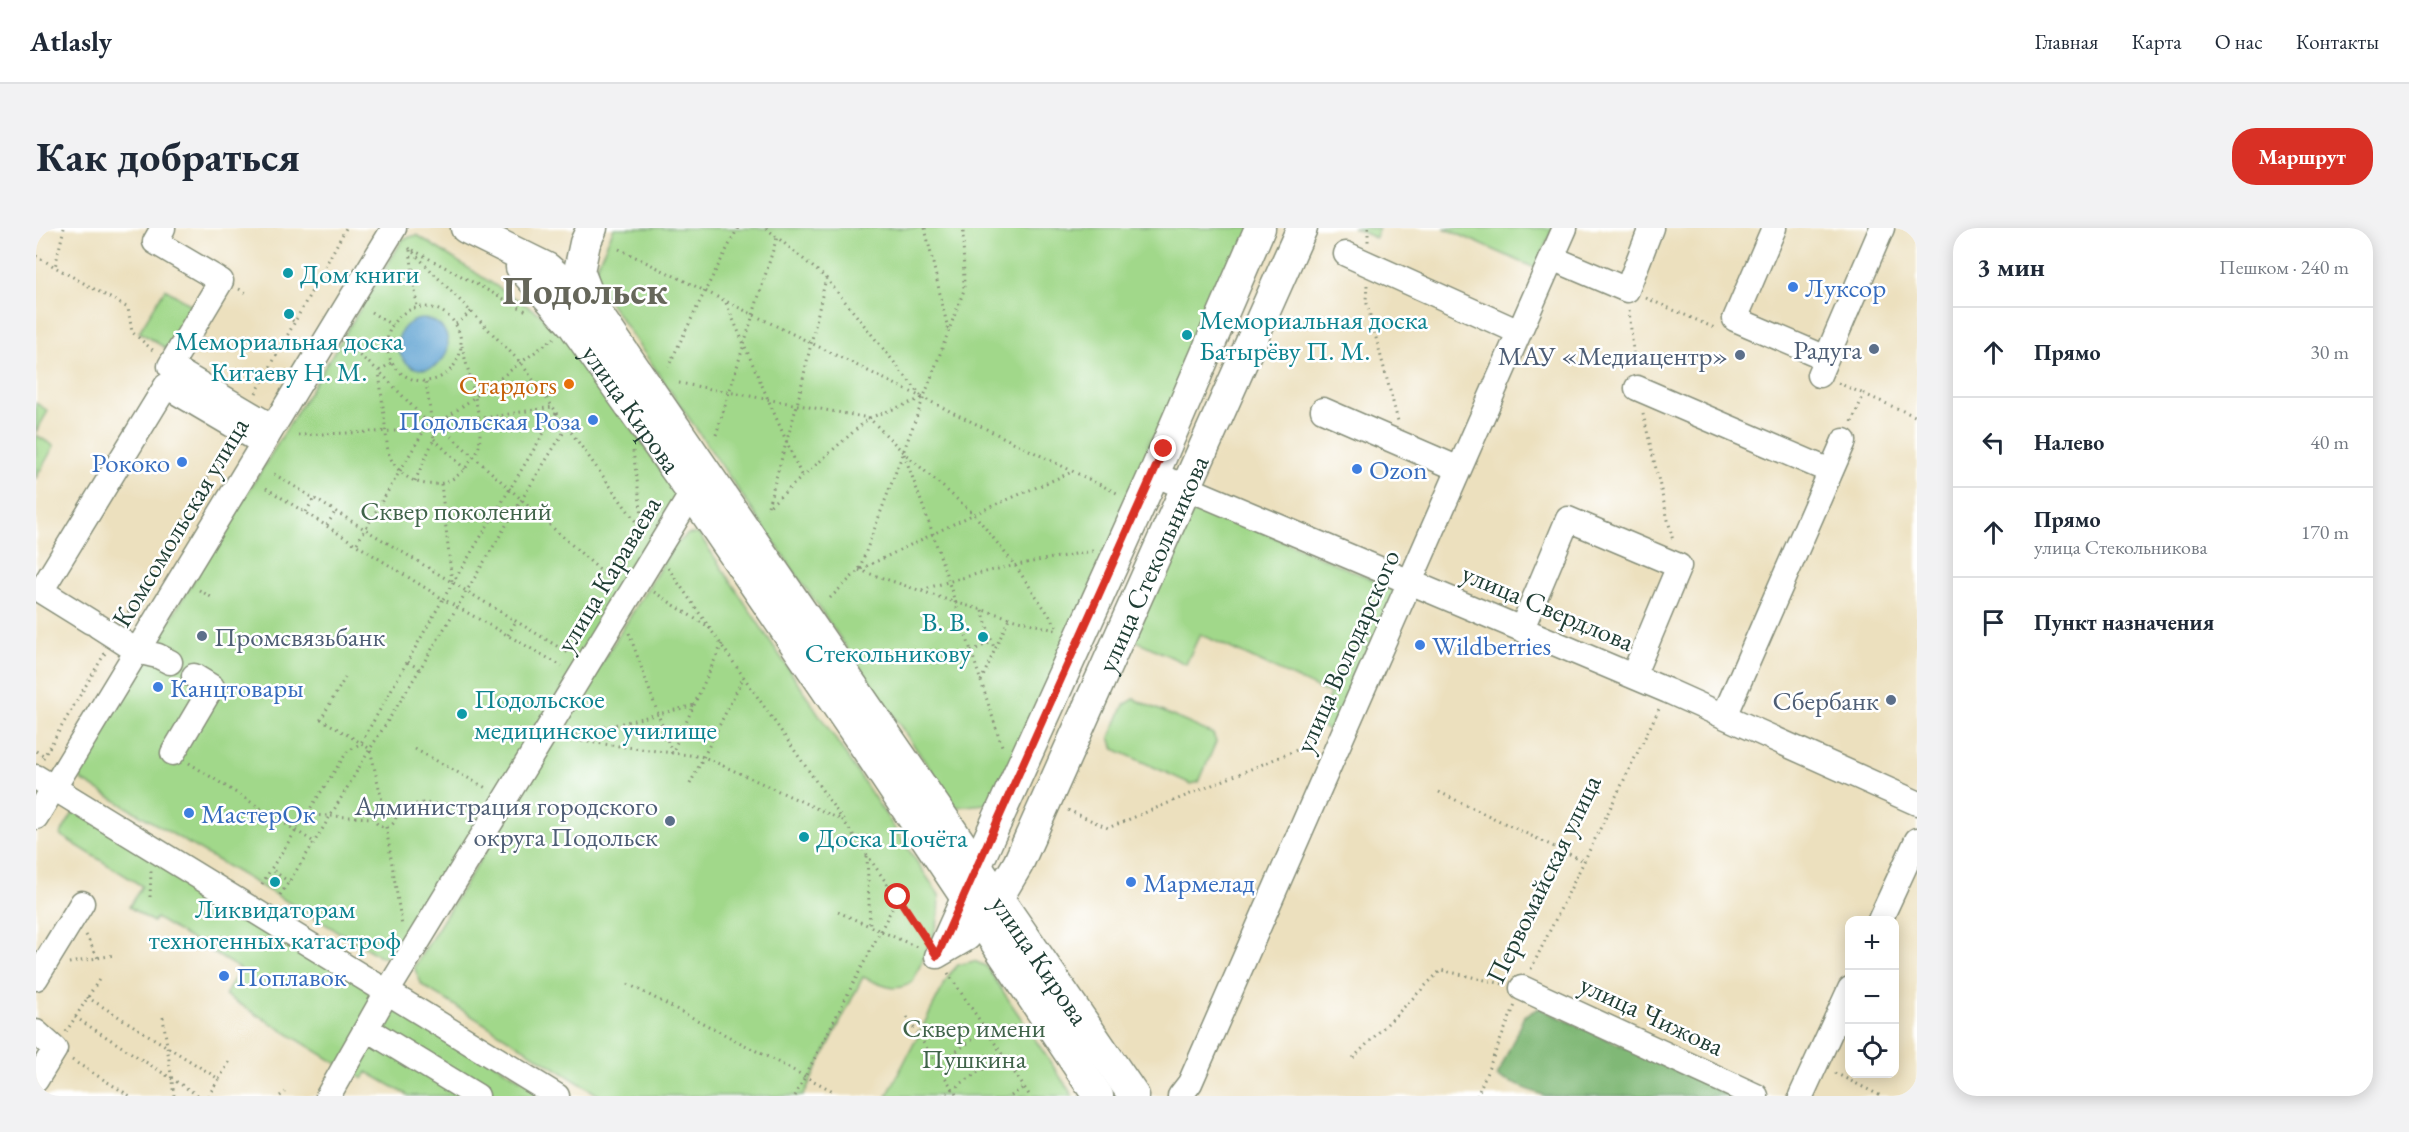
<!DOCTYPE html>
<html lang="ru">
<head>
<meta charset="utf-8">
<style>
	body { margin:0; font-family:"EB Garamond",serif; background:#f2f2f3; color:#1f2937 }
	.controls { position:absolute; right:18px; bottom:18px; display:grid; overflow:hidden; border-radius:12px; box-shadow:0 3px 15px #0003 }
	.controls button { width:54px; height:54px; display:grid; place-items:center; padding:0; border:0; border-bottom:2px solid #e0e1e3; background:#fff; color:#1f2937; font:30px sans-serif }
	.stop { position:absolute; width:18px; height:18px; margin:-14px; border:4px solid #d93025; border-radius:50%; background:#fff }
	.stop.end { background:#d93025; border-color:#fff; box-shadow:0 2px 6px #0008 }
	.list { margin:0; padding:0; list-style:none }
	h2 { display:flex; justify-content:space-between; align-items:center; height:78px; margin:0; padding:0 24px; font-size:26px }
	h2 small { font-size:20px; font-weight:400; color:#747a83 }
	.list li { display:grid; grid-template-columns:39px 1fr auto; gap:18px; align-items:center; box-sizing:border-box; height:90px; padding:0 24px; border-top:2px solid #e0e1e3 }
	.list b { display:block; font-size:22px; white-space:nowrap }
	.list p { margin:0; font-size:20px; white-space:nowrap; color:#747a83 }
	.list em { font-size:20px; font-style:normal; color:#747a83 }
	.icon { flex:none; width:33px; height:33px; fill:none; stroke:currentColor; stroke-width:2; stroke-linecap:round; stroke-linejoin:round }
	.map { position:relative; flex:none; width:1881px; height:868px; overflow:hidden; border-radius:24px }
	header { display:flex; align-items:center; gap:36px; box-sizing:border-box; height:84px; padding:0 30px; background:#fff; border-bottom:2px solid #e0e1e3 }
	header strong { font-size:28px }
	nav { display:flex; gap:33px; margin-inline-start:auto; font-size:21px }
	.intro { display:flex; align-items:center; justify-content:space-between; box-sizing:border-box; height:144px; padding:0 36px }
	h1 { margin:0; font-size:42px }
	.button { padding:15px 27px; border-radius:24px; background:#d93025; color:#fff; font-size:21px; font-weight:700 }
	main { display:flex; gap:36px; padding:0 36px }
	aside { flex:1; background:#fff; border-radius:24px; box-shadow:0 3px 15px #0003 }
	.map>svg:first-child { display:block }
	.green { fill:#a1d88a; stroke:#608a5f; stroke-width:1.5 }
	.forest { fill:#80b876; stroke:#507a55; stroke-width:1.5 }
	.water { fill:#5ca0d0; stroke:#3e6e82; stroke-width:1.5 }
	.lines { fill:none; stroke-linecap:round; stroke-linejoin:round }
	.minor-casing { stroke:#868e79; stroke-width:27 }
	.major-casing { stroke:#868e79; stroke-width:33 }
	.path { stroke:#868e79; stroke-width:3; stroke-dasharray:1.5 4.5; stroke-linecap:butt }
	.minor { stroke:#fff; stroke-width:24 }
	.major { stroke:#fff; stroke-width:30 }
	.route { stroke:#d93025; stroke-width:8 }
	.culture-dot { fill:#0f9aa8; stroke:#fff; stroke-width:2 }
	.shop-dot { fill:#3f7fe0; stroke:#fff; stroke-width:2 }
	.service-dot { fill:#5c6f8a; stroke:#fff; stroke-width:2 }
	.food-dot { fill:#e8710a; stroke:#fff; stroke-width:2 }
	.labels { text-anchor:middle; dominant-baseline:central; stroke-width:5; stroke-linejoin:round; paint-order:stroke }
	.culture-label { font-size:27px; fill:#0d838f; stroke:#fff; text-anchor:start }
	.shop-label { font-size:27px; fill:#366cbe; stroke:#fff; text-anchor:start }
	.service-label { font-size:27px; fill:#4e5e75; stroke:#fff; text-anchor:end }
	.food-label { font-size:27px; fill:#c56008; stroke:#fff; text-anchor:end }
	.street-label { font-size:27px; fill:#1f3d34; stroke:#fff }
	.park-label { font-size:27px; fill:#40644a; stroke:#fff }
	.town-label { font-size:39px; font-weight:bold; fill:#66675a; stroke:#fff }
</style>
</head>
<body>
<header>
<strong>Atlasly</strong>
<nav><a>Главная</a><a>Карта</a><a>О нас</a><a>Контакты</a></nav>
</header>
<div class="intro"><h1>Как добраться</h1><a class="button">Маршрут</a></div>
<main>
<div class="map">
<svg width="1881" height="868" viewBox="0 0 1881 868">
	<rect width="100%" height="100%" fill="#fff"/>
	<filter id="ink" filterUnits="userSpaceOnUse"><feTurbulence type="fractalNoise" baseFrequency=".0167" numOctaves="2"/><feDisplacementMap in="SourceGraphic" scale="12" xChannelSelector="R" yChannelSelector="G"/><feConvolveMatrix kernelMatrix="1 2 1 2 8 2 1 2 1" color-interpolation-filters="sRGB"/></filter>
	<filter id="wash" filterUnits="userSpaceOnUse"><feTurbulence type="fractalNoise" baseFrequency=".008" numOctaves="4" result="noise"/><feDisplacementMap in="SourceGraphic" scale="24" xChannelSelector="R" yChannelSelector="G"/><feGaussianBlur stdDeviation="1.35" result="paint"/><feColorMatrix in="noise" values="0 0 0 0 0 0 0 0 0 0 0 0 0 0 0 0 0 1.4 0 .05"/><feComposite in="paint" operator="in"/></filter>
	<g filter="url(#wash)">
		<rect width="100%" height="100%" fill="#ece0be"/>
		<path class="green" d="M578,0h640l-259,575 -39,4 -364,-530z
			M1317,0h26l-4,10z
			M1408,0h109l-18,40z
			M381,7l143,92 119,169 -278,460 -20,1 -300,-177 -2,-12 324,-529z
			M129,61l28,17 -26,43 -28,-17z
			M0,175l12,8 -12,21z
			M0,207l18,11 -18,32z
			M1166,278l199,86 -62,143 -22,-11 13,-30 -130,-60 -14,30 -56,-26 52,-115z
			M652,306h11l240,361c4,31 -14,58 -26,86 -17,14 -33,3 -50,-4l-60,119h-203l-178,-111 -8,-18 259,-420z
			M1098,471l79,35 3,8 -17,40 -8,2 -77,-35 -4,-12 14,-32z
			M40,580l306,187 -40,72 -117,-72 15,-26 -84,-51 -3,4 -24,-15 13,-21 -82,-51z
			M938,733l12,5 87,130h-186l62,-121 9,-10z
			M351,768l160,100h-138l-42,-24 -4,7 -16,-10z"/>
		<path class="forest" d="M1503,780l193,88h-187l-48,-19 27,-61z"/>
		<path class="water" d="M362 116a25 25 0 1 1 50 0a25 25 0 1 1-50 0Z"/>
	</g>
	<g filter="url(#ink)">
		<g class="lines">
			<defs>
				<path id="minor" d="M127,0l-8,14 66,39 -51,85 103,61
					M1738,0l-39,91 91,39
					M1310,26l173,78
					M1516,30l75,32 24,-62
					M1783,147l63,-147
					M1601,160l193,83
					M1287,182l136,59
					M1118,246l514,217 249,112
					M55,394l-50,-31 125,-205 97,57
					M62,398l39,25 21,5 12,6
					M1486,400l46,-109 111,47 -46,110
					M1688,488l120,-275
					M137,525l39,-66 -18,-11
					M0,549l521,319
					M0,589l358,-589
					M1844,692l37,-80
					M901,728l27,-60
					M901,728l31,-18 14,-16
					M0,750l46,-75
					M1486,760l234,108
					M331,801l110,67
					M0,804l19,17 -19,31
					M292,868l59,-104 305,-499
					M1144,868l10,-13 375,-855
					M1765,868l49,-107"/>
				<g id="major">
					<path id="s1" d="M430,0l81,40 47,41 540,787"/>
					<path d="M556,0l-7,15 -6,28 14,36"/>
					<path id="s2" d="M485,39l52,58 119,168 172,252 234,351"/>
					<path d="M934,652l184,-406 106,-246"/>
					<path id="s3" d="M953,685l29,-49 284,-636"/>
				</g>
			</defs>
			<use href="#minor" class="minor-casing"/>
			<use href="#major" class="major-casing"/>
			<path class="path" d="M28,0l-9,39 73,41 4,24 23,20
				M702,0l-33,63 414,203
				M730,0l60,50 97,120 -54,20 -102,90
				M889,0l23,101
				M1332,0v14
				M373,20l112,115 123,170
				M583,21l86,42 -37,76
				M374,22l7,57
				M377,22l115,62
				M0,28l19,11
				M1331,57l-1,15 32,121
				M203,61l10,5
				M1610,70l71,31
				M690,75l76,174
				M351 116a37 37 0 1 1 74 0a37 37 0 1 1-74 0Z
				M1593,82l6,59
				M335,84l21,13
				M251,89l8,5
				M420,96l16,-13
				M314,120l29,23 9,81c14,38 60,44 82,10 4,-5 8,-11 9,-16 5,-29 -11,-72 -17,-100
				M355,135l-12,8 53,56
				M643,155l190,35 34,34 71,62 40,50 44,64
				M1802,155l26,11
				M220,165l90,-165
				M520,185l-113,186 119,67
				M1607,186l30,127
				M442,191l74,-12
				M1816,194l12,-28 53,23
				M397,200l121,-90
				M262,207l145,-6 170,153
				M680,207l61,-198
				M398,211l31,30
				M597,223l11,80
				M868,226l29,80 70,215
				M238,246l296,180
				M379,253l19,-42 -8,-57
				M405,256l11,98
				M230,260l177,111 -82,144 -40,-24 24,-41
				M732,278l29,-101 29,-127
				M270,284l8,-14
				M291,297l8,-13
				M321,315l68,-114
				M632,340l256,369
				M825,341l113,-55 98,-42
				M823,342l95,32 104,29
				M163,362l12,7
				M886,362c56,-19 113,-29 171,-39
				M618,364l57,37
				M794,370l29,-28 105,-280 -1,-62
				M946,382l12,38
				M89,390l102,-172
				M593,405l43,120 50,-109
				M472,407l8,-14
				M935,423l21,-9
				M372,434l13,8
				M945,453l28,-63
				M533,508l126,-31
				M528,511l140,18 138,63
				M379,521l73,40
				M0,523l9,5
				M7,530l62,-105
				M153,535l125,79
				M654,556l54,-108
				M1403,564l145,69
				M338 588a11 11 0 1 1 22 0a11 11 0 1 1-22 0Z
				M347,577l-13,-56c68,-106 129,-216 197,-322
				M356,580l31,-5 54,4
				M1032,582l40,18 208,-86
				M271,587l66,3
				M350,599l16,99
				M831,628l3,70
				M226,656l9,-15
				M244,667c32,-47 61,-97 90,-146l-9,-6 -14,9 -76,117 18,13
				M114,669l1,-26
				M802,684l81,36
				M50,707l12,23
				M33,735l45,-8
				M1495,741l128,-260
				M912,745l82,123
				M592,756l205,107
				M51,769l132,82 -11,17
				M39,789l124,79
				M127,789l11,79
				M871,789l50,79
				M30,804l34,-54
				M1317,830l88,-88 62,14
				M36,832l58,36
				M901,837l49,-35
				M1799,845l46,23
				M183,851l12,-20
				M244,868l5,-4
				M759,868l103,-199
				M906,868l61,-40
				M975,868l13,-9
				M1441,868l38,-91"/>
			<use href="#minor" class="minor"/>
			<use href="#major" class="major"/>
		</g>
	</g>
	<g class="lines" filter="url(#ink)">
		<path class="route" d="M862,669l39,59 227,-507"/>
	</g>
	<g class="culture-dot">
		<circle cx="252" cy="45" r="6"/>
		<circle cx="253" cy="86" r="6"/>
		<circle cx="1151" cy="107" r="6"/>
		<circle cx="947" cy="409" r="6"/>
		<circle cx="426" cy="486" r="6"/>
		<circle cx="768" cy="609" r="6"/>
		<circle cx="239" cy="654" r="6"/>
	</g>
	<g class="shop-dot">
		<circle cx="1757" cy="59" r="6"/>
		<circle cx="557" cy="192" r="6"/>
		<circle cx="146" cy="234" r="6"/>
		<circle cx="1321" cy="241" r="6"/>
		<circle cx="1384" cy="417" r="6"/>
		<circle cx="122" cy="459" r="6"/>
		<circle cx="153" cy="585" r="6"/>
		<circle cx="1095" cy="654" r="6"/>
		<circle cx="188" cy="748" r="6"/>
	</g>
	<g class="service-dot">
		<circle cx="1838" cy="121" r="6"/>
		<circle cx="1704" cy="127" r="6"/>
		<circle cx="166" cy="408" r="6"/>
		<circle cx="1855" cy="472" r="6"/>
		<circle cx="634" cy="593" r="6"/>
	</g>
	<circle class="food-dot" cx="533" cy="156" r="6"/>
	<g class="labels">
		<g class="culture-label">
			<text x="264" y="45">Дом книги</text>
			<text x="1163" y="91">Мемориальная доска<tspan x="1163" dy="31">Батырёву П. М.</tspan></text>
			<text x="253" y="112" text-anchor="middle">Мемориальная доска<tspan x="253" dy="31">Китаеву Н. М.</tspan></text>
			<text x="935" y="393" text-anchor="end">В. В.<tspan x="935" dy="31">Стекольникову</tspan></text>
			<text x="438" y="470">Подольское<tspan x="438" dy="31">медицинское училище</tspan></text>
			<text x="780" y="609">Доска Почёта</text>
			<text x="239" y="680" text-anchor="middle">Ликвидаторам<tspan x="239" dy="31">техногенных катастроф</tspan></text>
		</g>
		<g class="shop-label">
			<text x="1769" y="59">Луксор</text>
			<text x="545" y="192" text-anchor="end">Подольская Роза</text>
			<text x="134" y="234" text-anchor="end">Рококо</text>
			<text x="1333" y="241">Ozon</text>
			<text x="1396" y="417">Wildberries</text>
			<text x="134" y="459">Канцтовары</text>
			<text x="165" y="585">МастерОк</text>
			<text x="1107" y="654">Мармелад</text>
			<text x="200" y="748">Поплавок</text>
		</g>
		<g class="service-label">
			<text x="1826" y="121">Радуга</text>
			<text x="1692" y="127">МАУ «Медиацентр»</text>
			<text x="178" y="408" text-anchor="start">Промсвязьбанк</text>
			<text x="1843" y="472">Сбербанк</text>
			<text x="622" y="577">Администрация городского<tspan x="622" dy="31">округа Подольск</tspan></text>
		</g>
		<g class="food-label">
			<text x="521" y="156">Стардогs</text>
		</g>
		<g class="street-label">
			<text stroke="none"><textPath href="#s2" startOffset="180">улица Кирова</textPath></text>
			<text transform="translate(144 294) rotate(-59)">Комсомольская улица</text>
			<text stroke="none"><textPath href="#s3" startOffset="386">улица Стекольникова</textPath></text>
			<text transform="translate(572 346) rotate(-59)">улица Караваева</text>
			<text transform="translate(1512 379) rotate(23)">улица Свердлова</text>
			<text transform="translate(1311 423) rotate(-66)">улица Володарского</text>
			<text transform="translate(1507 651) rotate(-64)">Первомайская улица</text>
			<text stroke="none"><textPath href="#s1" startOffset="942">улица Кирова</textPath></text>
			<text transform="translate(1616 787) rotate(25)">улица Чижова</text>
		</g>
		<g class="park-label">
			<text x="420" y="282">Сквер поколений</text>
			<text x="938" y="799">Сквер имени<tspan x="938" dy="31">Пушкина</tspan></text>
		</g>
		<g class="town-label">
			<text x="549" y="62">Подольск</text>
		</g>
	</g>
</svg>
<div class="controls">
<button>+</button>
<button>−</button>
<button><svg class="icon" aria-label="locate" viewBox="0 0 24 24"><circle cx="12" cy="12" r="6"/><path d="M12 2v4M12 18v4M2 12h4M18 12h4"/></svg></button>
</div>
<div class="stop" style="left:862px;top:669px"></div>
<div class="stop end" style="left:1128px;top:221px"></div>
</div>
<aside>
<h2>3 мин<small>Пешком · 240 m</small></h2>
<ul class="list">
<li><svg class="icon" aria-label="ahead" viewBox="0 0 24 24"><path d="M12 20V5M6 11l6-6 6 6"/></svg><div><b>Прямо</b></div><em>30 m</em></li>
<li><svg class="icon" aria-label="left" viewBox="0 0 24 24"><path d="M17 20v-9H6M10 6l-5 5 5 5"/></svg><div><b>Налево</b></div><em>40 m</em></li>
<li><svg class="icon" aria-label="ahead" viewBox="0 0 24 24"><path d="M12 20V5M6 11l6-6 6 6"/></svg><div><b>Прямо</b><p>улица Стекольникова</p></div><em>170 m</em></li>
<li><svg class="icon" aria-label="arrive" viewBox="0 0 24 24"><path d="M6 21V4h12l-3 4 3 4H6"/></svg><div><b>Пункт назначения</b></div></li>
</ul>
</aside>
</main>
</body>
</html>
